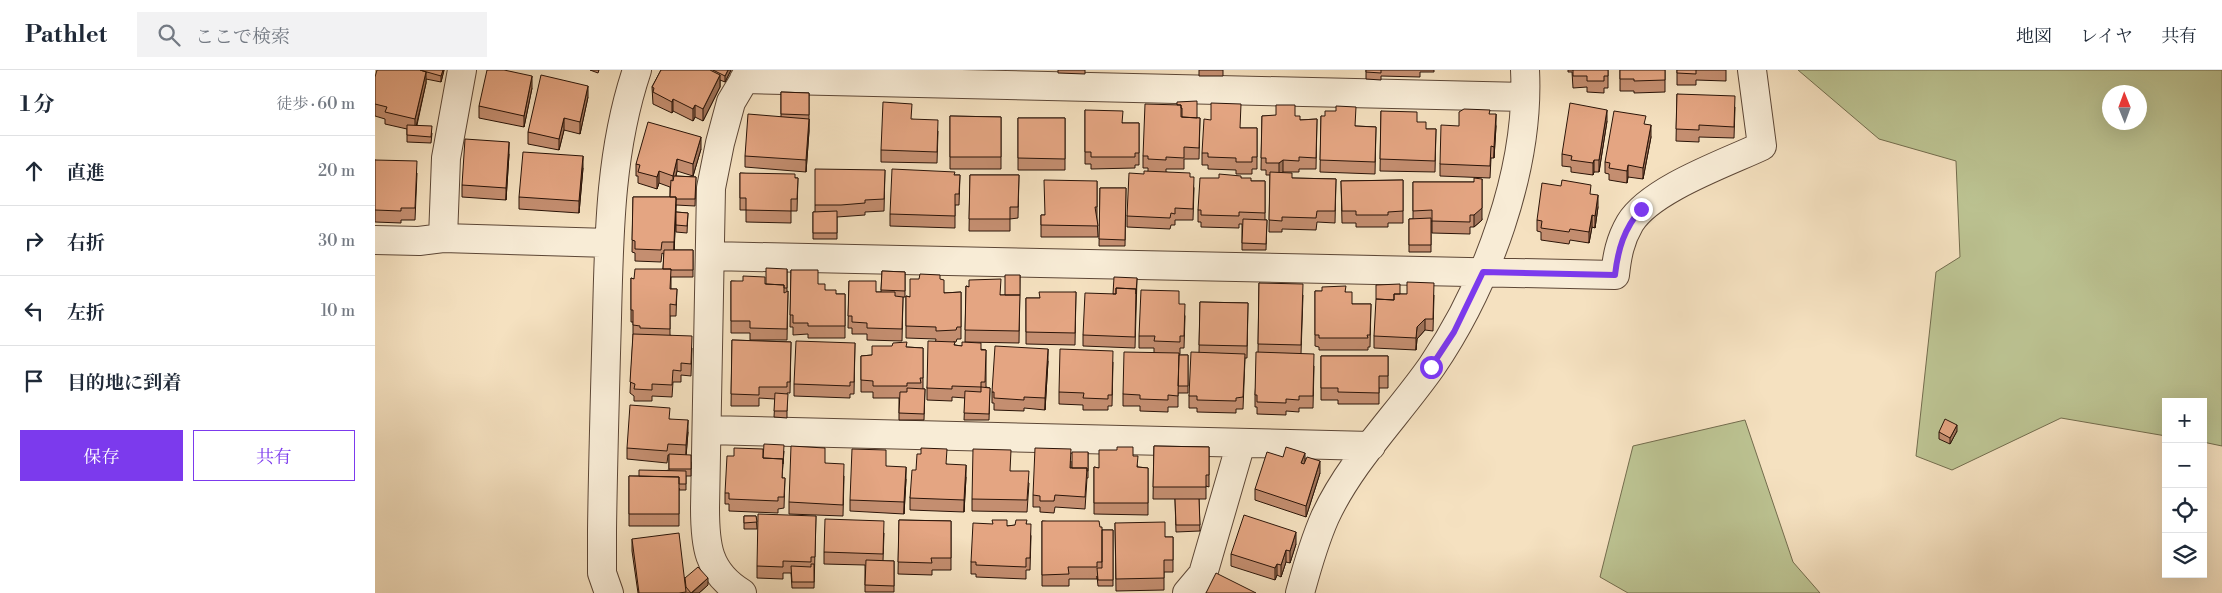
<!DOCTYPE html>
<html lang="ja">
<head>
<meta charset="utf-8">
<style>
	body { margin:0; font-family:"Libre Bodoni","Noto Serif JP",serif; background:#f2f2f3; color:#1f2937 }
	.controls { position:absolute; right:15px; bottom:15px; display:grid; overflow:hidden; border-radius:0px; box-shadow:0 5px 20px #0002 }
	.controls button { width:45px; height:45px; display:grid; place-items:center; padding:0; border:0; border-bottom:1px solid #e0e1e3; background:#fff; color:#1f2937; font:25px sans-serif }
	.compass { position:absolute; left:1727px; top:15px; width:45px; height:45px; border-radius:50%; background:#fff; box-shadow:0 5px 20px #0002; rotate:359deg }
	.stop { position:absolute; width:15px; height:15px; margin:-11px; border:4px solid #7c3aed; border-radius:50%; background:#fff }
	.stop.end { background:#7c3aed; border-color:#fff; box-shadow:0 1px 5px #0008 }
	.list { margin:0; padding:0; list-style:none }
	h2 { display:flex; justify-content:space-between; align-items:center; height:65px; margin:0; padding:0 20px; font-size:21px }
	h2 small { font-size:16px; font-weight:400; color:#747a83 }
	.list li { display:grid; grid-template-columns:32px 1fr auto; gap:15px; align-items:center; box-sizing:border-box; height:70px; padding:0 20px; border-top:1px solid #e0e1e3 }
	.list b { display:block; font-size:19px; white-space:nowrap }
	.list em { font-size:16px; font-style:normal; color:#747a83 }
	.actions { display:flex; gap:10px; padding:15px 20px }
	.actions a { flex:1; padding:11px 0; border:1px solid #7c3aed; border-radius:0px; text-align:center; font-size:18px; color:#7c3aed }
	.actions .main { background:#7c3aed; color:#fff }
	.icon { flex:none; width:28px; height:28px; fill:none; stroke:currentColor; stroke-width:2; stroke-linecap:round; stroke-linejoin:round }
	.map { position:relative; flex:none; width:1847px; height:523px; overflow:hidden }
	header { display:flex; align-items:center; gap:30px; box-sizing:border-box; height:70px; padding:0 25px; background:#fff; border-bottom:1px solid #e0e1e3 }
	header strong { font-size:24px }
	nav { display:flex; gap:28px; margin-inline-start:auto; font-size:18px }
	.search { width:350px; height:45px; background:#f2f2f3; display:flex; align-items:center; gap:12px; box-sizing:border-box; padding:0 18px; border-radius:0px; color:#747a83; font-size:19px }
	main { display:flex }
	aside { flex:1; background:#fff }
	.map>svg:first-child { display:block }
	.green { fill:#bcc392; stroke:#736c4d; fill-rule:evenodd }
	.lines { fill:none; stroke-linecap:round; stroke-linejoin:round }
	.minor-casing { stroke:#5d4736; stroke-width:30 }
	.minor { stroke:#f8ecd6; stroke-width:28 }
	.wall { fill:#c48e70; stroke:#2a1408 }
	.shaded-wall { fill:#a0745b; stroke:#2a1408 }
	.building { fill:#e4a582; stroke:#2a1408 }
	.route { stroke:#7c3aed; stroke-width:6 }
</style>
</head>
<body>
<header>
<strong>Pathlet</strong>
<div class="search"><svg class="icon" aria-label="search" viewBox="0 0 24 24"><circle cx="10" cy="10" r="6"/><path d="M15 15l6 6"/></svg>ここで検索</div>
<nav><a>地図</a><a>レイヤ</a><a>共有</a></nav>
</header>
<main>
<aside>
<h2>1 分<small>徒歩 · 60 m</small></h2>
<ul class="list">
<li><svg class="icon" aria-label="ahead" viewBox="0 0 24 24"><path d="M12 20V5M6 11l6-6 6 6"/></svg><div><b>直進</b></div><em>20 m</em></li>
<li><svg class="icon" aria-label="right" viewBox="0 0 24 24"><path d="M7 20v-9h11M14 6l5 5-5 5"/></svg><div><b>右折</b></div><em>30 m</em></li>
<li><svg class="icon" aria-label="left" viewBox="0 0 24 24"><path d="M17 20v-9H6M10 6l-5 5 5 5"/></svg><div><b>左折</b></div><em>10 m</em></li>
<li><svg class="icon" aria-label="arrive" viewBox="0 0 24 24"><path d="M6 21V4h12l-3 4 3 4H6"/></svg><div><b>目的地に到着</b></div></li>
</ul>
<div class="actions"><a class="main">保存</a><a>共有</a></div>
</aside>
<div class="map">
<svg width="1847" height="523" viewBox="0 0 1847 523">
	<rect width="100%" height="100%" fill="#f5e1c0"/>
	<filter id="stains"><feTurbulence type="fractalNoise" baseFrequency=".004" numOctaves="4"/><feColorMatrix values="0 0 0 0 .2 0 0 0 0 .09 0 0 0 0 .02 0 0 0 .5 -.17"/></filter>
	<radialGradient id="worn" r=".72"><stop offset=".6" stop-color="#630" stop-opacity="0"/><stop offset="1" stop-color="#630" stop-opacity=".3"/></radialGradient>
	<path class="green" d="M1423,0h424v376l-19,-4v-40h-37v34l-105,-18 -109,52 -36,-14 20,-184 24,-15 -4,-96 -77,-22zM1734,22h30v30h-30z
		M1370,350l48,142 27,31h-192l-28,-16 33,-131z"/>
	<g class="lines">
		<defs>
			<path id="minor" d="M369,9l781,18
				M68,168l3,-80 16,-88
				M0,170l44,1 24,-3 166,5
				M335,186l905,19c2,-19 5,-35 15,-52 21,-34 96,-60 132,-77l-10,-76
				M332,360l664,16
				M234,523l-7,-20v-43c1,-71 3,-141 5,-212 2,-84 3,-168 30,-248
				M367,523c-35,-21 -37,-49 -37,-85l6,-320 9,-45 11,-41 19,-32
				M812,523l16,-19 38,-131
				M925,523c7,-26 14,-51 25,-76 26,-56 72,-101 107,-151 55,-81 98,-197 93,-296"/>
		</defs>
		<use href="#minor" class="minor-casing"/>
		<use href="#minor" class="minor"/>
	</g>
	<path class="wall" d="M69,0l-3,12 -15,-3v4l-9,42 15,8 -1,10 -24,-1v-13l-22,-5v-5l-10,-3v-39z
		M215,0h9l-1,3z
		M286,0h70l-6,12 -5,-2v7l-17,34 -8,-4 -2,4 -20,-10 -1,2 -19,-9 -1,-17z
		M683,0h27v4l-27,-1z
		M824,0h24v6h-24z
		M991,0h68v2h-14v5l-39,-1v4l-15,-1z
		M1193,0h40v18h-4v5l-17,-1v-5l-14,1 -1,-16h-4z
		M1245,0h45v22l-31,1v-2h-14z
		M1302,0h49v11l-30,-1v5h-19z
		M157,18l-8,39 -45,-9v-12z
		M406,22l28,1v38l-3,41 -61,-5v-11l36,-39z
		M1302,24l58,13 -1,31 -35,-1v5l-23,-1z
		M213,27l-8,37 -16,-4 -5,20 -31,-6v-12z
		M802,35l20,13h3l-1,41h-15v10h-18v3l24,5 4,11 -1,32h-18v5h-4l-1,4 -43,-2v-11l17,-42 4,-3v-3h-5v-12z
		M710,40l38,13h16v42h-4v3l-44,1v-5h-6z
		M1006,41l36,11 9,7h10l-1,43 -55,-1z
		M1115,44l6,12 -2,32h-3l-1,20 -50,-2v-12l19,-38z
		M575,46l51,1v52h-51z
		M887,46h33l5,4 17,-1 -1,50h-17v3h-16l-1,1 10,5 44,1 -1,44 -18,-1 -1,8 -34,-1v3h-13l1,-57h-4v-5h-5z
		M946,46l35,10 20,1 -1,47 -55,-2z
		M643,48h47v52h-47z
		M537,49l26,12 -1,32 -56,-1v-12z
		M1232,51l-8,51h-5l-1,3 -22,-3v-5l-9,-1v-12z
		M1271,54l5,13 -8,42 -15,-2 -1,6 -18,-3v-6l-4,-1v-11z
		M865,58h17v41h-5v5h-16v-4l-28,-1v-4h-6v-12z
		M326,79l-8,27 -16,-5 -1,5 20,1 -1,29 -19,-1 -2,45h19v27h-22v12h6l-1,27h-6v19l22,13 -1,28 -10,-1v7h-8l-1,15 -20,-1v5h-18v-5l-4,-3 3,-57v-14h-2v-44l3,1 29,-10 1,-15 -2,-1 -1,9 -26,-1v-8l-3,-1 1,-55h37v-10l-11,-4 -2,6 -19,-6v-7h-2v-12z
		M134,84l-3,46 -44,-3v-12z
		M0,90l42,13 -2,47h-14v3l-26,-1z
		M208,98l-4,45 -60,-4v-12z
		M510,100l-1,41 -19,1v3l-28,2v22h-24v-27h2v-7z
		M365,103l58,5 -1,33h-6v12l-45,-1v-12h-6z
		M580,105h5l-1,30h-4v23l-65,-2v-12z
		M595,105h49l-1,43 -8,1v12h-41z
		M844,108h22l10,3h14v39h2l-1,30h-24v-26h-3v4l-38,-1v-5h-3v-12z
		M1028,110v43h-15v4h-32v-4h-14l-1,-42z
		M722,111v38l1,18h-57v-22h4z
		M1038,112h61l8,38 -8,7h-4v7l-38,-1v-12h-1v31h-22v-33h4z
		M725,118h26l-1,58h-26z
		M1216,125l7,12 -3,21 -3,-1 -3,16 -19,-3 -1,4 -28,-4v-8l-4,-1v-11z
		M301,142l12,1 -1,20 -11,-1z
		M412,199v23l1,-1 -1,49h-37v-7h-19v-52l35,3z
		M416,200l27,14 7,6 11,4h9v44h-37v-4l-15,1v-8h-3z
		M507,201l23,1v25h-2l-1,44 -35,-1v-6h-15v-6h-4l1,-47 27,11h5z
		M645,205l-1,68 -54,-1 1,-56 35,9h4z
		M762,208l-2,70 -52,-2v-11l30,-41z
		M565,209l4,14 17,-1v47h-4l-1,3h-3l2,3 31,5v37l4,1 -1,32h-25l1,-22 -13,-1v4l-25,-1v-12l9,-49 -30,-1v-42l4,1z
		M884,213l44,12 -2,59 13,12 -1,42h-14v4l-13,-1v4l-29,-1v-7h-2v-12l3,-43z
		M940,221l31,1 6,12h19l-1,43h-2v3h-49v-3l-4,-1z
		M701,222l-1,53 -49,-1v-46h14z
		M1025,224l34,1 -1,36 -8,-1 -8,9 -1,11 -42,-2v-12z
		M825,232l48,1 -1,55h-2l-2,51h-7v4l-39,-1v-4h-8v-12l10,-44z
		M804,234l6,12 -1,32h-4v6h-1v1h9v38h-10v14h-10v5l-28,-1v-5h-17v-12l31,-42v-4h-15v-12z
		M357,270l59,2 -1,51h-3v25l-13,-1 1,-18 -16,-1v8h-28z
		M480,273l-1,51h-4v4l-56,-2v-12z
		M532,277l16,1v41h2l-1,31h-25v-22h-26v-6h-12v-36l11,-1z
		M946,286h67v32h-9v16h-41v-4h-17z
		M673,291l-3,49 -21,-2v3l-30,-1v-7h-2v-11z
		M738,292l-1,44h-4v4h-25v-5l-24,-1v-12z
		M295,349l18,13 -2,23 5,7v14h-5v14h-7v-2v38h-50v-50h10l30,-6v-15h-1l-1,8 -40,-4v-11z
		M1582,361l-7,13 -11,-5v-7z
		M779,376l55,1v40l-3,-1v13h-7l1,32 -24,1 -1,-33h-22z
		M409,381l-2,27h3l-1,30 -6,1v4l-49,-2v-7h-4v-11z
		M713,382v26h-1l-2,31 -30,-2 -1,6 -14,-1v-5h-7v-12l38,-34v7h1z
		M758,386l5,11 10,1v47l-54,-1v-47l5,1z
		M908,387l22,5 15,11 -14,44 -51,-17v-11z
		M450,393l19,13 -1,40 -54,-2v-12z
		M572,394l19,13 -2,35 -54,-2v-12l6,-28z
		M511,396l20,13 -2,35 -54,-3v-11z
		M636,401l18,12 -2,29 -55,-1v-12z
		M369,446h12l1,13h-13z
		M441,446l-2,72h-22l-1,-15h-8v6l-26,-1v-12z
		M524,450l52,1v49h-19v5l-34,-1z
		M667,451l58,6 2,3h11v56h-15l-1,-10v3h-28v7h-27z
		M740,453l50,14h8v35h-9v18l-48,1z
		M618,454l14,2 20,-2 4,12 -1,34h-4v9l-50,-2v-3h-5v-12z
		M509,463l-1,28h11v31h-29v-27l-41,-1v-12z
		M257,469l53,39 23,7 -9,8h-61l-6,-42z
		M921,474l-6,19 -4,-1 -5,15 -4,-2 -2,5 -44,-14v-12z"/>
	<path class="shaded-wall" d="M68,0h1l-3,12v-6z
		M353,0h3l-6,12v-6z
		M51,2v11l-11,48v-12z
		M345,5v12l-17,34v-12z
		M157,6v12l-8,39v-11z
		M213,16v11l-8,37v-12z
		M298,29v12l-1,2v-11z
		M320,35v12l-2,4v-12z
		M1232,40v11l-8,51v-12z
		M1121,44v12l-2,32v-11z
		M189,48v12l-5,20v-11z
		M434,49v12l-3,41v-12z
		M1276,55v12l-8,42v-11z
		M326,67v12l-8,27v-12z
		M134,72v12l-3,46v-12z
		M208,86v12l-4,45v-12z
		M302,89v12l-4,16v-11z
		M908,90v12l-4,2v-11z
		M1219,90v12l-1,3v-12z
		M1253,95v12l-1,6v-12z
		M284,101v12l-2,6v-12z
		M1107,109v41l-8,7v-12z
		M1223,125v12l-3,21v-12z
		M301,127v12l-2,45v-12z
		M1217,145v12l-3,16v-11z
		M1050,249v11l-8,9 -1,11v-12l1,-11z
		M673,279v12l-3,49v-12z
		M313,350v12l-2,25v-12z
		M1582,355v6l-7,13v-6z
		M930,383v12l-4,-2z
		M945,391v12l-14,44v-11z
		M591,395v12l-2,35v-12z
		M531,397v12l-2,35v-12z
		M921,462v12l-6,19v-12z
		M911,480v12l-5,15v-12z
		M902,494v11l-2,5v-12z
		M333,508v7l-9,8h-7z"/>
	<path class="building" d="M2,0h43l6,2 -11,47 -30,-7 2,-5 -12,-3v-27z
		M45,0h23l-2,6z
		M112,0h17l28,6 -8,40 -45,-10z
		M286,0h49l10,5 -17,34 -8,-4 -2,4 -20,-10 -1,3 -19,-10 1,-4 -2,-1z
		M338,0h15l-3,6z
		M991,0h15v3l-15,-1z
		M1198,0h35v6h-4v5h-17v-5h-14z
		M1245,0h45v10l-31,1v-2h-14z
		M1302,0h19v4l-19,-1z
		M166,5l47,11 -8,36 -16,-4 -5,21 -31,-7z
		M406,22l28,1v22l-28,-1z
		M1302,24l58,2 -1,31 -35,-2v5l-23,-1z
		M822,31v17l-15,-1v-9h-1v-3h-4v-3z
		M508,32l29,2 -1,15 27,1 -1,32 -56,-2z
		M836,33l30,1 -1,24h17v29h-5v5h-16v-4l-28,-1v-4h-6l2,-34 7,1z
		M1195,33l37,7 -8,50h-5l-1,3 -22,-3 1,-4 -10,-2z
		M770,34l36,1v12l19,1 -1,30 -15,-1v11l-18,-1v3l-18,-1v-3h-5z
		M901,35h19v11h5v4l17,-1 -1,39 -17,-1v4l-16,-1 -4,3h-13v-5h-5l1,-42 14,-1z
		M961,36l20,1 -1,19 21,1 -1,35 -55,-2 1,-44h4v-5h11z
		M1089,39l26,1 -1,4h7l-2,33 -3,-1 -1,20 -50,-2 1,-39 18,1v-14z
		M710,40l38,1 -1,12h17v30h-4v4h-44v-5h-6z
		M1006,41l36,1v10h9v7h10l-1,32 -55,-2z
		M1239,41l32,5 -2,8 7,1 -8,43 -15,-3 -1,6 -18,-3 1,-5 -5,-1z
		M373,44l61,5 -3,41 -61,-4z
		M575,46l51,1v40h-51z
		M643,48h47v41l-47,-1z
		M273,52l53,15 -8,27 -16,-5 -4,17 -14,-5 -2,6 -19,-5 2,-7 -4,-1z
		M32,55l25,1 -1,11 -24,-2z
		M90,69l44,3 -3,46 -44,-3z
		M148,82l60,4 -4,45 -60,-4z
		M0,90l42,1 -2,47h-14v3l-26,-1z
		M440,99l70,1 -1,29 -19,1v3l-24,2h-26z
		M517,99l63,3 -1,3h6l-1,19h-4v22l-65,-2z
		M769,101l46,2v4h4l-1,32 -18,-1v6l-4,-1 -1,5 -43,-2 2,-43 15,1z
		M895,102l22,1v5l44,1 -1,32h-18l-1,7 -34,-1v4l-13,-1z
		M365,103l55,1v4h3l-1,21h-6v12l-45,-1v-12h-6z
		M844,104l22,2v2h10v3h14v32l-26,-1v4l-38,-1v-5h-3l2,-32h19z
		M595,105h49l-1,32h-8v12h-41z
		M299,106l22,1 -1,22h-19v-2h-6l1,-17 2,1z
		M1099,108l8,1v29l-8,7h-4v7l-38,-1v-11l-19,1v-29h61z
		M669,110l53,1v26h-2l3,19 -57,-1v-10h4z
		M1028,110v31l-15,1v3h-32v-4h-14l-1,-30z
		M1187,110l29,5 -1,9 8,1 -3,21 -3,-1 -3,17 -19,-3 -1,3 -28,-4 1,-7 -5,-1 5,-37 19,3z
		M725,118h26l-1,52 -26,-1z
		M258,127h43l-2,45h-12l-1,8 -26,-1v-8l-3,-1z
		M462,141v22h-24v-21z
		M301,142l12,1 -1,13 -11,-1z
		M1056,148v27h-22v-26z
		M868,149l24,1 -1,24 -24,-1z
		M289,180h29v20h-22v-1h-8z
		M391,198l21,1v19h-3v-3l-18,-1z
		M260,199h36l-1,20h7l-1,16 -6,-1v25l-30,-1v-2l-7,-1v-15h-2v-32l3,1z
		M416,200h27v14h7v6h11v4h9v32h-37v-3h-15v-8h-3z
		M507,201l23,1v19l-24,-1z
		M545,204l20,1v4l4,1v13l17,-1v35h-4l-1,3 -20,1v-4l-30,-1v-30l4,1v-18h9z
		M630,205h15v20h-15z
		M368,206l22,1v7l19,1v8l4,-2 -1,38 -37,-1v-7h-19v-40h12z
		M739,207l23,1 -1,16v-5l-20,-1v6h-3z
		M626,209l-1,16h20l-1,36 -54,-1 1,-44 3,1v-7z
		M474,211h27v11h19v4l8,1 -1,32 -35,-1v-5l-15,-1v-6h-4z
		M1032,212l27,1 -1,36h-8l-8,8 -1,11 -42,-2 2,-37 18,1v-6h13z
		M884,213l44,1 -2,61 -43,-1z
		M1025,214v10h-6v6l-18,-1v-14z
		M971,216l-1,6h7v12h19l-1,31h-3l1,3h-49v-3h-4v-44h7v-4z
		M741,218l20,1 -1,48 -52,-2 2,-42 31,1z
		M766,220l38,1v13h6l-1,32h-4v6l-26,-1 1,-5h-16z
		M664,222h37l-1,41 -49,-1v-34h14z
		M825,232l48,1 -1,43 -48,-1z
		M258,264l59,2 -1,28 -10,-1v8l-8,-1 -1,15 -20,-1v6l-18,-1 1,-5 -5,-2z
		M357,270l59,2 -1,40h-3v5h-28v8l-28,-1z
		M421,271l59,2 -1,39h-4v4l-56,-2z
		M553,271l27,1 -1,3 8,1v-4l19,1v7h5l-1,32h-4v5l-29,-1v3l-25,-1z
		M532,272l-1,5 17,1v30h-3l1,5h-14v3h-34v-5l-12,-1v-24l11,-1v-9h20l1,-3z
		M620,276l53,3 -3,49 -21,-1v3l-30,-2v-6h-2z
		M685,279l53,2 -1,44h-4v4l-25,-1 1,-5 -25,-1z
		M749,282l55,1 -1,43 -10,-1v5l-28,-1v-4l-17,-1z
		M816,282l54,2 -2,43 -7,1v3l-39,-1v-4h-8z
		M881,282l58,2 -1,42h-14v4l-13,-1v4l-29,-1v-7h-2z
		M804,285h9v31h-10z
		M946,286h67v20h-9v17l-41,-1v-4h-17z
		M606,317l9,1 -1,26 -25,-1 1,-22 16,1z
		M532,318l18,1 -1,25 -25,-1 1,-21h7z
		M400,323l13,1 -1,17h-13z
		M255,335l40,3 -1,11 19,1 -2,25 -18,-1 -1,7 -40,-3z
		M1570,349l12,6 -7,13 -11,-6z
		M389,374l20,1 -1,19v-5l-20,-1z
		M416,376l34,2v15l19,1 -1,41 -54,-3z
		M779,376l55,1v28h-3v12h-53z
		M742,377h16v9h5l-1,11 11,1v35h-54v-36l5,1v-18h18z
		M911,377l19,6 -4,10 3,1 3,-7 13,4 -14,45 -51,-17 12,-37 16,5z
		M359,378l29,1v9l20,1 -1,19h3l-1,19h-6v4l-49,-2v-6h-4l2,-37h7z
		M546,378l26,1 -1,15 20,1 -2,35 -54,-2 2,-28h4l1,-16h4z
		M660,378l36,1 -1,19h17l-2,29 -30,-2 -1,6h-14v-5l-7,-1z
		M477,379l34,1v16l20,1 -2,35 -54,-2z
		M598,379l38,1 -1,21h19l-2,29 -55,-1z
		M697,382h16v19h-1v-3h-15z
		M294,384l22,1v14h-22z
		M264,400l47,1v13h-7v-7l-40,-1z
		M254,406l50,1v37h-50z
		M800,429h24l1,26h-24z
		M383,444l58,2 -1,41h-4v5l-28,-1v6l-26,-1z
		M869,445l52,17 -6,19 -4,-1 -5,15 -4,-1 -2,4 -44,-14z
		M369,446h12l1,6 -13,1z
		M450,449l59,2 -1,33 -59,-2z
		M524,450l52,1v37h-20l1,5 -34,-1z
		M617,450h15v6l8,-1 1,-5h11l-1,4h5l-1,34h-4v9l-50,-2v-3h-5l2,-39 20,1z
		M667,451h57l1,6h2v35h-5v5h-29l1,7 -27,1z
		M790,452v15h8v23h-9v18l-48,1 -1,-56z
		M727,460h11v50h-15l-1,-12h5z
		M304,463l7,59 -7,1h-40l-7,-54z
		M491,490l28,1v25l-29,-1z
		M436,494h3v18h-22l-1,-16 20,1z
		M323,497l10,11 -17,15 -5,-6 -1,-9z
		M841,503l40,20h-50z"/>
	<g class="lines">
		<path class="route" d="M1056,297l23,-35 29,-60 132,3c3,-26 9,-46 26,-66"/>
	</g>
	<rect width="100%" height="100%" filter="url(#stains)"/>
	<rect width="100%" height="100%" fill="url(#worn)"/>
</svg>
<div class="controls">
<button>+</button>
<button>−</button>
<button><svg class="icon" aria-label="locate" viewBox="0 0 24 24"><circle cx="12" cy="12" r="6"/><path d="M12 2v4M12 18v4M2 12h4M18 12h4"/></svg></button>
<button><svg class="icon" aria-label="layers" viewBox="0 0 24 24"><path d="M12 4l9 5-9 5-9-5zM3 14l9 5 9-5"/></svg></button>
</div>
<svg class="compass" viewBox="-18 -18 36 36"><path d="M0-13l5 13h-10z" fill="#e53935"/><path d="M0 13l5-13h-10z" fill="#747a83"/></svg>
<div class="stop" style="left:1056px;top:297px"></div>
<div class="stop end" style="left:1266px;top:139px"></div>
</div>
</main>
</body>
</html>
